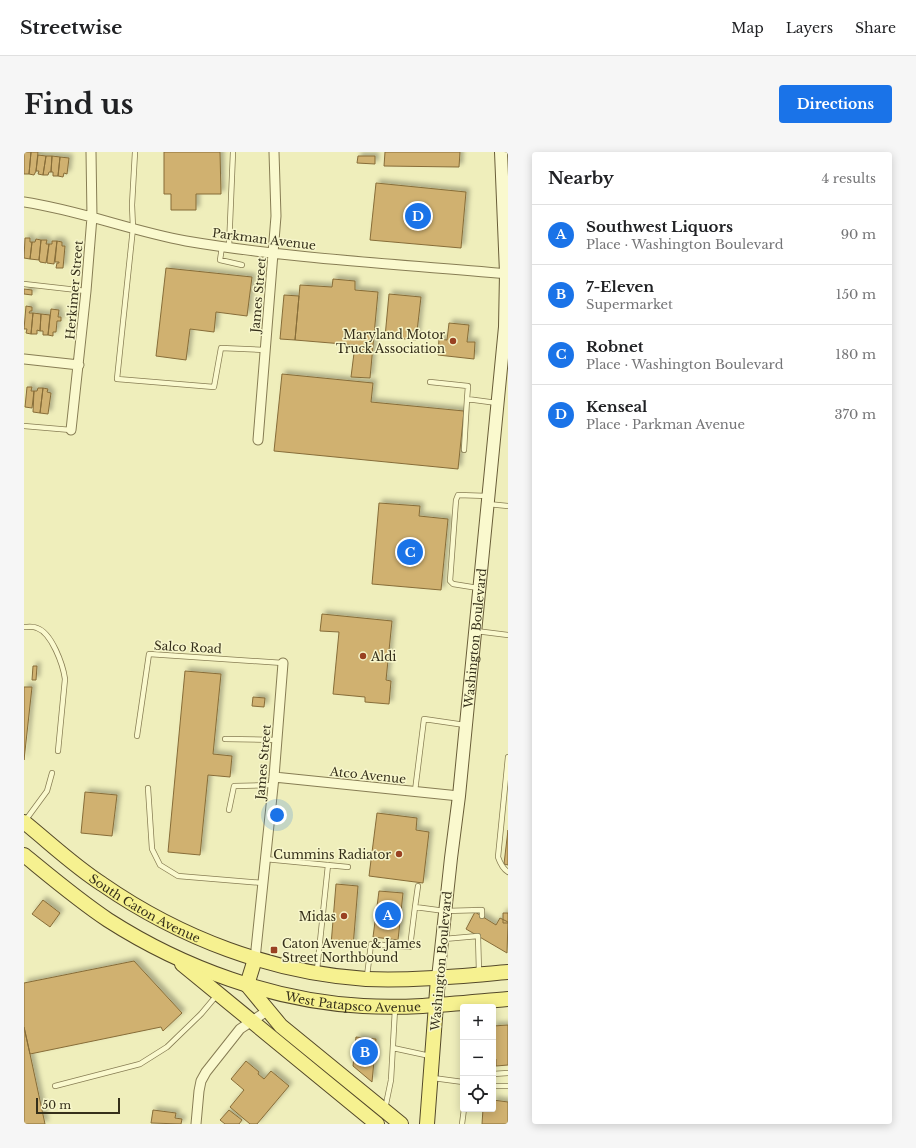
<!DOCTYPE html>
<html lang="en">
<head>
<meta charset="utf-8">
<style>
	body { margin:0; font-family:"Libre Baskerville",serif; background:#f6f6f6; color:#202124 }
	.controls { position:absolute; right:12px; bottom:12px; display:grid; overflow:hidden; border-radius:4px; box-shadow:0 2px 10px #0003 }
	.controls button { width:36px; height:36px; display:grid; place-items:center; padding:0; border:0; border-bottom:1px solid #e0e0e0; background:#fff; color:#202124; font:20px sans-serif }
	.scale { position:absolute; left:12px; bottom:10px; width:84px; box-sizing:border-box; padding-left:4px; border:2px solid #352f1a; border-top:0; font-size:11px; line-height:14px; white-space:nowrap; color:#352f1a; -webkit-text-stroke:3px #f7f6cb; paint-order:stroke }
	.you { position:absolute; left:253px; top:663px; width:14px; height:14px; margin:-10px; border:3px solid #fff; border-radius:50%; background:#1a73e8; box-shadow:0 0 0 6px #1a73e833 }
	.badge { display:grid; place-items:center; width:26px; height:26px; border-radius:50%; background:#1a73e8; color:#fff; font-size:13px; font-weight:700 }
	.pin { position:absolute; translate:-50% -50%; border:2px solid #fff; box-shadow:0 1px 4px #0006 }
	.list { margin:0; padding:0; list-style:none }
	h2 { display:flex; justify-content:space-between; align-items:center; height:52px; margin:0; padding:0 16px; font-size:17px }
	h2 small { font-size:13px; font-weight:400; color:#757577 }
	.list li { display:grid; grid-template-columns:26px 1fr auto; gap:12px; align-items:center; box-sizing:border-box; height:60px; padding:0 16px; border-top:1px solid #e0e0e0 }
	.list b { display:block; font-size:15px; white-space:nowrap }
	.list p { margin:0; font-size:13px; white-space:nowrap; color:#757577 }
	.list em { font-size:13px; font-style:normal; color:#757577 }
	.icon { flex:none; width:22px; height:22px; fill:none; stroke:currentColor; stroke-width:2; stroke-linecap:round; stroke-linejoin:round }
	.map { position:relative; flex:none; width:484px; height:972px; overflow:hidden; border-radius:4px }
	header { display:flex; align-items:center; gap:24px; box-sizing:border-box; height:56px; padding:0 20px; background:#fff; border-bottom:1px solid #e0e0e0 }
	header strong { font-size:19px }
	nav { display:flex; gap:22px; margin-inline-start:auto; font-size:14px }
	.intro { display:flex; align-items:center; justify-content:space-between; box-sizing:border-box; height:96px; padding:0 24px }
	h1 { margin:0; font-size:28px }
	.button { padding:10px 18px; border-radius:4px; background:#1a73e8; color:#fff; font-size:14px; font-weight:700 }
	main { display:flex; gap:24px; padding:0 24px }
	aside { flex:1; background:#fff; border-radius:4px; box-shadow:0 2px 10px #0003 }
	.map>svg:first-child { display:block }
	.building { fill:#d0b16f; stroke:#876d39; filter:url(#shadow) }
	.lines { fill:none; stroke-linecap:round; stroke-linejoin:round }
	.service-casing { stroke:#877d54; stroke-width:6 }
	.minor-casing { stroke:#877d54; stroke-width:11 }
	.secondary-casing { stroke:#695d38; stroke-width:14 }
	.primary-casing { stroke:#54492a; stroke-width:16 }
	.service { stroke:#faf9ce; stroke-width:4.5 }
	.minor { stroke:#faf9ce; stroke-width:9 }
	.secondary { stroke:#faf9ce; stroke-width:12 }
	.primary { stroke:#f6f190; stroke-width:14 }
	.poi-dot { fill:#994122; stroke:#f7f6cb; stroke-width:1.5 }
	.labels { text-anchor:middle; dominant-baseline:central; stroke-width:3; stroke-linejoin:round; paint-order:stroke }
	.street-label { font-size:12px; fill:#352f1a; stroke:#f7f6cb }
	.poi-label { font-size:12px; fill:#352f1a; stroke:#f7f6cb; text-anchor:end }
</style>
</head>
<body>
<header>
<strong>Streetwise</strong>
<nav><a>Map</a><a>Layers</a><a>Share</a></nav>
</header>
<div class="intro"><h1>Find us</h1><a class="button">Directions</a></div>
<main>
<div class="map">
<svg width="484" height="972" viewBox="0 0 484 972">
	<defs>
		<filter id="shadow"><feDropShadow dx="3.5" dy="-3.5" stdDeviation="2" flood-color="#0004"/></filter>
	</defs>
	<rect width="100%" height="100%" fill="#efeebb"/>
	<path class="building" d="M1,0h6l-2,22h-5v-20z
		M7,0h7l-2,19 -2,4 -5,-1z
		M140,0h56l1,42h-25v16h-25v-16h-7z
		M361,0h75l-1,15 -75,-1z
		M14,3l8,1 -3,19 -5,-1 1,-3h-3z
		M22,4h6l-1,16h-2l-1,3h-5z
		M28,4l8,1 -2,19h-5v-4h-2z
		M334,4h17v8l-18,-1z
		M36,5l9,1 -2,16 -3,-1 -1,4 -5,-1z
		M352,31l90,9 -5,56 -91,-8z
		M1,86h5v4h2l-2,17 -6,-1z
		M12,87l5,1 -2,20 -9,-1 2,-17h3z
		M17,88h6l-1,4h3l-3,19 -6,-1 -1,-2z
		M28,89h5l-3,23 -7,-1v-2l2,-17h3z
		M33,89l5,1v4h3l-2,22h-7l1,-5h2v-1h-4z
		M142,116l86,9 -5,39 -31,-4 -2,20 -24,-3 -4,31 -30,-4z
		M309,127l22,2v9l23,2 -8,86 -19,-1 4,-32 -60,-5 5,-55 32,2z
		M0,137l8,1v5l-8,-1z
		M365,142l32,3 -5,43 -31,-3z
		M260,143l15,1 -4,44 -15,-1z
		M2,154l6,1v4h-2l-1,2h4l-2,21 -5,-1 1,-4h-3z
		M27,157l8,1 -1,7h3v4h-4l-1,11h-3v4l-5,-1z
		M9,161l8,1 -1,17 -3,-1v4h-6z
		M17,162l9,1 -2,20h-5v-4h-3z
		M425,171l20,2 -2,17h8l-1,17 -36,-4 1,-16 8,1z
		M258,222l91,9 -2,19 93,9 -6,58 -184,-18z
		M3,235h5l-1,4h3l-2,17 -7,-1z
		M14,236h5l-3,25 -7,-1 1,-21h3z
		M19,236l5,1 -1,3 4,1 -3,21 -8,-1z
		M355,351l41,3 -1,10 29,3 -7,71 -69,-6z
		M298,462l70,7 -6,59 5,1 -2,23 -24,-2v-5l-32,-3 6,-62 -19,-1z
		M9,514h4l-1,14h-4z
		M161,519l36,3 -8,80 19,2 -2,21 -22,-2 -8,80 -32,-3z
		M0,535h8l-8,73z
		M229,545l12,1 -1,9 -12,-1z
		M61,640l32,3 -5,41 -31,-3z
		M353,661l40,5 -1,12 13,2 -6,51 -54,-7z
		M484,678v35l-4,-1z
		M312,732l22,2 -5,61 -22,-2z
		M355,739l24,2 -5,47 -25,-3z
		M19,748l17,13 -10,14 -18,-13z
		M451,760l21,13 4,-7 8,4 -1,31 -41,-24z
		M479,761h5v10h-5z
		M110,809l48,52 -19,18 -2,-4 -131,27 -6,-27v-44z
		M484,873v40l-12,1v-7h-3v-33z
		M0,875l6,27 15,70h-21z
		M332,885l20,2 -4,43 -19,-16z
		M222,909l13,11 -1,2 6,5 7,-8 18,15 -32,38h-7l-20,-17 14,-17 -13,-11z
		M469,948l15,2v22h-26l1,-15h10z
		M129,958l23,3 -1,5 7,1 -1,5 -30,-1z
		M205,958l13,10 -3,4h-14l-5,-4z"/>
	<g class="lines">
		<defs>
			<path id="service" d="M111,0l-3,53 1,23 -16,151 97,8 7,-39 44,2
				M198,95l-2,13 22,5
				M205,95l4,-95
				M0,132l62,7
				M406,230l38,4 -1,13 30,4
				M0,274l47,4
				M440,298l3,-51
				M464,352l20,2
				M454,436l-25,-4 -3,-3 6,-81 2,-5 30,1
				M0,475c4,0 9,-1 13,1 15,5 26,37 28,51l-7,72
				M452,479l32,4
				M113,584l12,-82 134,9
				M201,587l52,1
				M484,605l-10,100c2,6 4,11 10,15
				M124,636l4,61 8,16 18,11 85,7
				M391,639l9,-72 41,6
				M205,658l5,-24 39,-1
				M1,669l22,-30 5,-18
				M241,707l83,8
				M391,755l3,-21
				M420,787l34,-3 1,36
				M293,818l11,-105
				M343,824l4,-32 39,3 5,-40 30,4 37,-1v6
				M369,896l37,8
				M469,922l15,-1
				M409,926l30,4
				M31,934l85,-22 27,-17 34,-33 16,-19
				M469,934h15
				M361,957l6,-29 4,-71
				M438,972l2,-15"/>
			<path id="minor" d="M0,50c55,8 107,29 162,39 106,18 214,23 322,33
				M0,207l55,6
				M47,278l15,-139 6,-74 -1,-65
				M234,288l18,-224 -2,-64
				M250,625l185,19
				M231,807l19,-182 9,-114
				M172,972l3,-33 2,-10 5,-9 34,-43 27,-18"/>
			<g id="secondary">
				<path id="s1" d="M414,826l13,-120 8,-62 46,-469 1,-54 -5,-121"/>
			</g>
			<g id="primary">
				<path id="s2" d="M0,670c26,21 50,44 78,62 78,54 170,89 264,95 47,2 95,-3 142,-7"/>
				<path id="s3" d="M0,703c27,22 54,45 84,65 75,48 165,81 255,86 48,3 97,-3 145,-7"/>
				<path d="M158,812l195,160"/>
				<path d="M223,833l34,41 120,98"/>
				<path d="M223,833l8,-26"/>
				<path d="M403,972l11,-146"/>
			</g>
		</defs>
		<use href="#service" class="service-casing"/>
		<use href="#minor" class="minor-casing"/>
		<use href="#secondary" class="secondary-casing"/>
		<use href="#primary" class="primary-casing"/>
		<use href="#service" class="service"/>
		<use href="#minor" class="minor"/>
		<use href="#secondary" class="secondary"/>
		<use href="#primary" class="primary"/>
	</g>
	<g class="poi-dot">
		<circle cx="429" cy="189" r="4"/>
		<circle cx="339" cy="504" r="4"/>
		<circle cx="375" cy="702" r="4"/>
		<circle cx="320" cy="764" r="4"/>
		<rect x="246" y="794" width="8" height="8" rx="2"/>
	</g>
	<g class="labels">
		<g class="street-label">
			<text transform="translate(240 87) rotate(7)">Parkman Avenue</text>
			<text transform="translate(50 138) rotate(-85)">Herkimer Street</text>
			<text transform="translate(234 143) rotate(-85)">James Street</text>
			<text stroke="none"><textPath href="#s1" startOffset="342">Washington Boulevard</textPath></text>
			<text transform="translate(164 495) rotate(3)">Salco Road</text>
			<text transform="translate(239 610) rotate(-85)">James Street</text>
			<text transform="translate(344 623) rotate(6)">Atco Avenue</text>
			<text stroke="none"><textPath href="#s2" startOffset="149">South Caton Avenue</textPath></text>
			<text transform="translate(417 809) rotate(-85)">Washington Boulevard</text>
			<text stroke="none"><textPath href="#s3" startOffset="368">West Patapsco Avenue</textPath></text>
		</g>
		<g class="poi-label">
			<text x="421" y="182">Maryland Motor<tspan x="421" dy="14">Truck Association</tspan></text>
			<text x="347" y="504" text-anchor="start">Aldi</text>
			<text x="367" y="702">Cummins Radiator</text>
			<text x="312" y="764">Midas</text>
			<text x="258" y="791" text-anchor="start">Caton Avenue &amp; James<tspan x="258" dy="14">Street Northbound</tspan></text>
		</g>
	</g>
</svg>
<div class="controls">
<button>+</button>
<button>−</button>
<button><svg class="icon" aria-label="locate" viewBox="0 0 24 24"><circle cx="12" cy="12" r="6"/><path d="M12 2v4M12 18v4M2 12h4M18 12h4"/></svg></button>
</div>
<div class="scale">50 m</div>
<div class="you"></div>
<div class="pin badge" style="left:364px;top:763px">A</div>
<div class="pin badge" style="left:341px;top:900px">B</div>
<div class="pin badge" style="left:386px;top:400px">C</div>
<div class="pin badge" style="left:394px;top:64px">D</div>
</div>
<aside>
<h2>Nearby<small>4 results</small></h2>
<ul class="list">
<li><span class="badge">A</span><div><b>Southwest Liquors</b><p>Place · Washington Boulevard</p></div><em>90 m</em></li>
<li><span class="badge">B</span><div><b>7-Eleven</b><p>Supermarket</p></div><em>150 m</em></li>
<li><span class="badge">C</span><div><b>Robnet</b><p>Place · Washington Boulevard</p></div><em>180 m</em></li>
<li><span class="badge">D</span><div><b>Kenseal</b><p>Place · Parkman Avenue</p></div><em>370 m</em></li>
</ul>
</aside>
</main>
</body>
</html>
